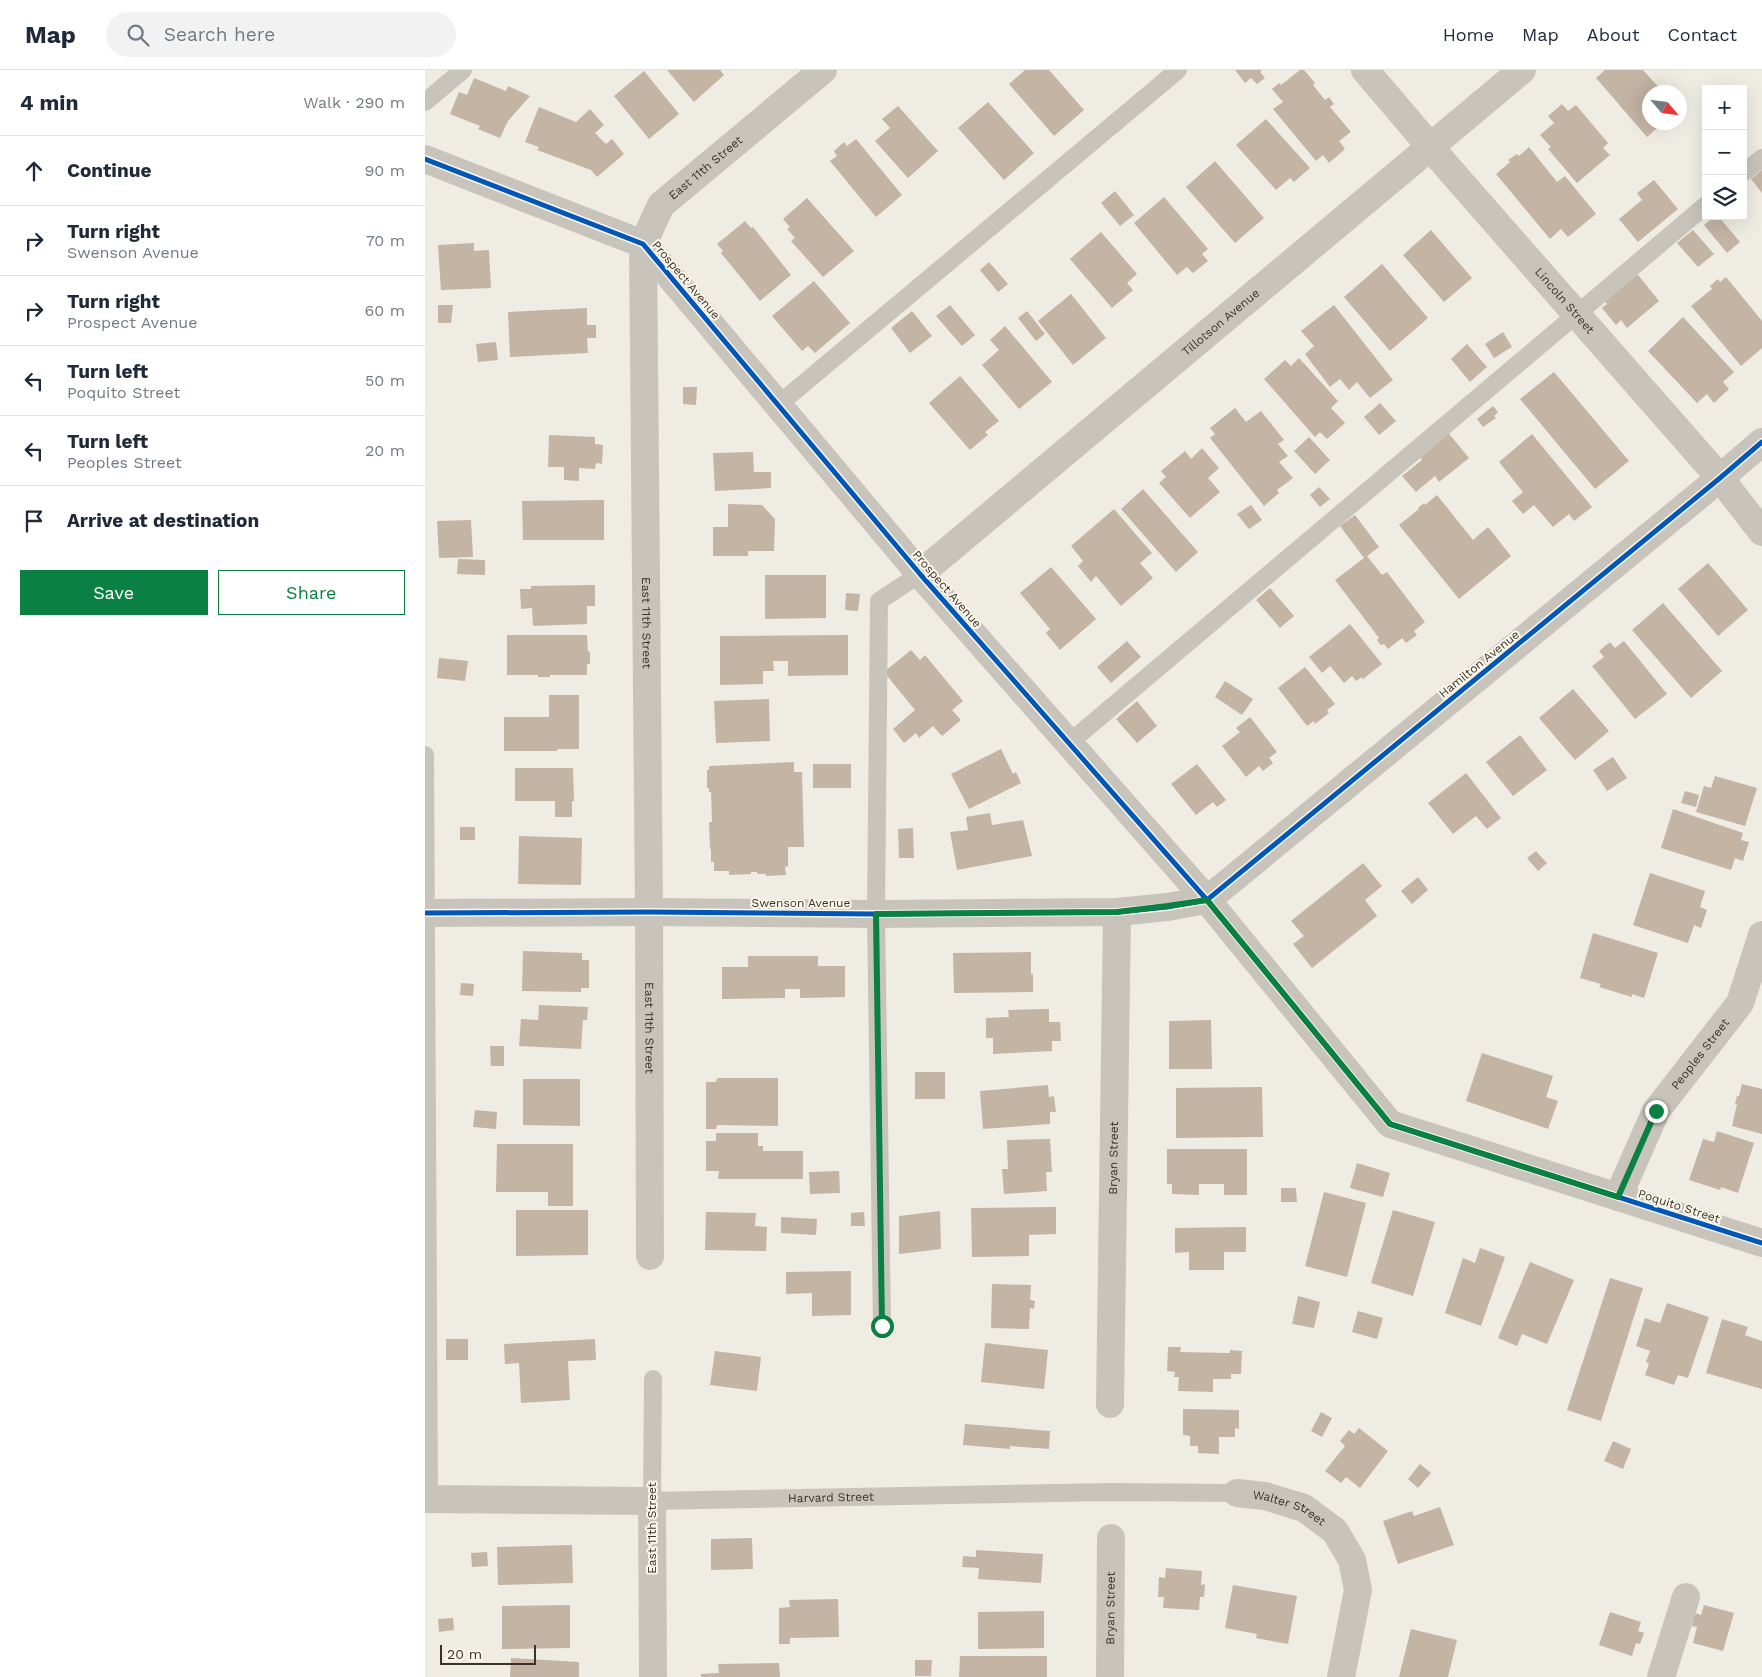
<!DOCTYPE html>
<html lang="en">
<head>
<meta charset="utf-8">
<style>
	body { margin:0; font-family:"Work Sans",sans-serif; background:#f2f2f3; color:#1f2937 }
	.controls { position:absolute; right:15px; top:15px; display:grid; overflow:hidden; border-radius:0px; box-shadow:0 5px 20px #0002 }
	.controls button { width:45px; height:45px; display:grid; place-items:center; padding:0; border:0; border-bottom:1px solid #e0e1e3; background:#fff; color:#1f2937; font:25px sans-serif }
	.compass { position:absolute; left:1217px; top:15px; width:45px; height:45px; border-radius:50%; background:#fff; box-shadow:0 5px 20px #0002; rotate:118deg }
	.scale { position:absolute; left:15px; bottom:12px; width:96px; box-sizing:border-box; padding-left:5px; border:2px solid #3a3229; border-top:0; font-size:14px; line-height:18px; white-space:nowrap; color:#3a3229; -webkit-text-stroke:4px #fbf7eb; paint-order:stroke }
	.stop { position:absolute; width:15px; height:15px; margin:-11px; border:4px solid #0b8043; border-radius:50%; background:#fff }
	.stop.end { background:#0b8043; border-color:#fff; box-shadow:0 1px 5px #0008 }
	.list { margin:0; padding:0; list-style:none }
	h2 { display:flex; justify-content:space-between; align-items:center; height:65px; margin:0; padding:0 20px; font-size:21px }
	h2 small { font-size:16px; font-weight:400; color:#747a83 }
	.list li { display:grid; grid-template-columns:32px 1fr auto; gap:15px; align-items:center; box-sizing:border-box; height:70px; padding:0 20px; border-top:1px solid #e0e1e3 }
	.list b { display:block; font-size:19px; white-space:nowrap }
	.list p { margin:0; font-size:16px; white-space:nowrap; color:#747a83 }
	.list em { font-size:16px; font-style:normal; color:#747a83 }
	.actions { display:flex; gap:10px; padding:15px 20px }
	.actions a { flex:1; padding:11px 0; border:1px solid #0b8043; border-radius:0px; text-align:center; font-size:18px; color:#0b8043 }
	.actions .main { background:#0b8043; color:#fff }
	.icon { flex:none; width:28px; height:28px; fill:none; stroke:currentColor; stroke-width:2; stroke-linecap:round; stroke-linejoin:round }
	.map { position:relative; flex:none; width:1337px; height:1607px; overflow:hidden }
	header { display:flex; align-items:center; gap:30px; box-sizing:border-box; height:70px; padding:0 25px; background:#fff; border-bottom:1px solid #e0e1e3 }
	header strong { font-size:24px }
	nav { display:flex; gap:28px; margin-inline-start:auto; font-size:18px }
	.search { width:350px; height:45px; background:#f2f2f3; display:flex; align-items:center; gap:12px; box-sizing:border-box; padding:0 18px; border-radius:28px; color:#747a83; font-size:19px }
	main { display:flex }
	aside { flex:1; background:#fff }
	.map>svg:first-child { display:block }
	.building { fill:#c4b4a4 }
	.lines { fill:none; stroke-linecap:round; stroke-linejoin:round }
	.service { stroke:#c8c4bb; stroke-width:18 }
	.minor { stroke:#c8c4bb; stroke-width:28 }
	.tertiary { stroke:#c8c4bb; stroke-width:28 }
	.cycleway-casing { stroke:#fbf7eb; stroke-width:8 }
	.cycleway { stroke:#0057b8; stroke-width:5 }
	.route { stroke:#0b8043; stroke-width:6 }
	.labels { text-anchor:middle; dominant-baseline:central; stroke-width:4; stroke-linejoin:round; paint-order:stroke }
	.street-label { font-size:12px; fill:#3a3229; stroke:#fbf7eb }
</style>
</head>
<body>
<header>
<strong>Map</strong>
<div class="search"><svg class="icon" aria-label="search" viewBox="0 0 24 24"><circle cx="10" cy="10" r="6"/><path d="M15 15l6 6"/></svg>Search here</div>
<nav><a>Home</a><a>Map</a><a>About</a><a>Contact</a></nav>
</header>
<main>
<aside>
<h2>4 min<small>Walk · 290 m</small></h2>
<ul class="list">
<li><svg class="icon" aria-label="ahead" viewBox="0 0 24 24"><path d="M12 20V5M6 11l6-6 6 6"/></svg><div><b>Continue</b></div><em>90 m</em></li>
<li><svg class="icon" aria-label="right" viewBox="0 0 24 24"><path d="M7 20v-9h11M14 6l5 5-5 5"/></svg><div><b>Turn right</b><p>Swenson Avenue</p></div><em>70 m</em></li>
<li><svg class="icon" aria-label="right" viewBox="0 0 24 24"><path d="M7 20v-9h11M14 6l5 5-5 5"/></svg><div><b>Turn right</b><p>Prospect Avenue</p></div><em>60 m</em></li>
<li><svg class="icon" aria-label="left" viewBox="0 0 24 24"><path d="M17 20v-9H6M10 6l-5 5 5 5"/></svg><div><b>Turn left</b><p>Poquito Street</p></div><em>50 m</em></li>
<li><svg class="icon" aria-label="left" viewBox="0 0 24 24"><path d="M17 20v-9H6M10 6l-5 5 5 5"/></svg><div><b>Turn left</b><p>Peoples Street</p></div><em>20 m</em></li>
<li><svg class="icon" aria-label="arrive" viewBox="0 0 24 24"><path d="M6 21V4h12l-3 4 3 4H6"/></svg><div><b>Arrive at destination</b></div></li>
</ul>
<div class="actions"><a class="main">Save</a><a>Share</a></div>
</aside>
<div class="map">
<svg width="1337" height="1607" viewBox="0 0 1337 1607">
	<rect width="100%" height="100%" fill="#efece3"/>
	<path class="building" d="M242,0h53l4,5 -30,27z
		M600,0h24l35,40 -30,26 -45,-52z
		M810,0h27l-2,2 5,6 -8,6 -6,-6 -6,5z
		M875,0h4l11,13 -2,2 12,15 4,-3 5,7 -4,3 21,25 -12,9 6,8 -16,14 -6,-8 -7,6 -43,-52 10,-7 -11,-13 7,-6 2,2z
		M1180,0h38l20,22h-14v30h15l-17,15 -51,-59z
		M219,1l35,43 -30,25 -35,-43z
		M49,8l32,13 2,-5 22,10 -22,25 -8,17 -22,-9 2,-3 -30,-12 9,-22 8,3z
		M563,32l46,51 -30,27 -46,-52z
		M1137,34l6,7 8,-6 32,38 -5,5 7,7 -33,28 -29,-34 3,-2 -11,-12 14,-12 -6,-7z
		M473,36l40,45 -30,27 -33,-37 15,-13 -8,-9z
		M114,37l37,15 14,-13 14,16 -9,8 11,11 6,-5 12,15 -27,23 -6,-7 -54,-20 2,-3 -14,-5z
		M841,49l44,49 -16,14 -4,-4 -14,12 -40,-45z
		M431,69l46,56 -26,22 -46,-56 7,-5 -3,-5 10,-9 3,4z
		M1104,77l28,35 8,-6 31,38 -28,23 -7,-8 -11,10 -54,-65 14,-12 -2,-2 9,-6 2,2z
		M790,91l49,57 -29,25 -49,-56z
		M1337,100v23l-11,-14z
		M1229,110l24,29 -40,33 -19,-23 23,-19 -5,-7z
		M690,121l19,24 -14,11 -19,-23z
		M739,127l44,52 -6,5 6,7 -15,12 -6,-6 -10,8 -43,-52z
		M382,128l47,53 -31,26 -32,-36 4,-3 -8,-9 3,-2 -7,-8z
		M1290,146h3l22,26 -13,11 -23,-28z
		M320,151l6,7 2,-1 38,48 -31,26 -39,-48 2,-2 -6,-7z
		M1006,160l41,48 -28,24 -41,-47z
		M1268,160l21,24 -16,13 -21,-24z
		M676,162l36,42 -10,9 6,7 -21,18 -42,-49z
		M49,173v8l15,-1 2,38 -50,2 -3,-45z
		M564,192l19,22 -10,8 -18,-22z
		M957,194l46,54 -38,33 -46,-54z
		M1209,200l25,31 -32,27 -6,-8 -5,5 -14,-17 5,-4 -6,-7z
		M1301,207l36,44v27l-21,18 -50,-60 21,-17 -2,-3 8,-7 2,3z
		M389,211l36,42 -35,30 -7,-7 -6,5 -30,-35z
		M646,224l35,44 -33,27 -35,-44z
		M13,235h15l-2,18h-13z
		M525,235l25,30 -13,11 -26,-30z
		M909,235l59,75 -23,18 -13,-16 -8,8 -9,-11 -10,8 -25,-33 9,-8 -13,-15z
		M162,238v17h9v13h-9l1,15 -78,4 -2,-45z
		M487,241l20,25 -22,17 -19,-25z
		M602,241l18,23 -9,7 -18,-23z
		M1258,247l51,55 -11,10 6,7 -15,14 -7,-9 -10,9 -49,-52z
		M580,256l47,56 -33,27 -37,-44 17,-15 -9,-10z
		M1078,262l9,15 -18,11 -9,-14z
		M71,272l2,18 -20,2 -2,-18z
		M1042,274l20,23 -17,15 -19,-23z
		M874,288l39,43 -7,7 14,15 -18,16 -7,-7 -5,5 -51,-58 21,-19 6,6z
		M1129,302l75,89 -34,28 -75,-90z
		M535,306l39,45 -14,11 3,3 -18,15 -41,-47z
		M258,317h14l-1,18 -13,-1z
		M955,333l16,18 -17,14 -15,-18z
		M1068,336l5,6 -4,4 2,2 -13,9 -6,-8z
		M810,338l11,14 15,-11 23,29 -6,4 10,12 -9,6 14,16 -16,12 2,3 -15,13 -54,-68 5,-4 -5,-6z
		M1021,360l23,28 -30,24 -4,-6 -19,16 -14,-16 20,-16 -5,-6z
		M1107,364l60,73 -18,14 -5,-7 -16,13 -19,-22 -11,9 -11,-13 11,-9 -24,-30z
		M124,365l46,2v7l8,1 -1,19 -6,-1 -1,6 -16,-1v13l-15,-1v-13h-16z
		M884,367l21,23 -15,14 -21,-23z
		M777,378l17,20 -11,10 12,14 -30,26 -31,-35 7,-6 -5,-6 24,-20 6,8z
		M328,382l1,20h17v16l-56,3 -2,-38z
		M894,417l11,12 -10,8 -10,-12z
		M718,419l55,63 -22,20 -55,-63z
		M1012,425l36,45 15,-13 23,29 -52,43 -60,-74 20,-16 -1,-1 6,-5 1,2z
		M179,430v40h-81l-1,-39z
		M303,434l34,1 13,14 -1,32h-26v5h-35v-29h15z
		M826,435l11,15 -13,9 -12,-15z
		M689,439l38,44 -12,10 13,15 -32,28 -25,-30 -5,6 -13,-16 5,-5 -12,-15z
		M930,445l24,32 -12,9 15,19 5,-3 38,50 -11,9 3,4 -11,8 -4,-5 -14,11 -4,-5 -3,1 -4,-5 2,-2 -44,-58 29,-22 -24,-32z
		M46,450l2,37 -34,1 -2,-37z
		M33,489l27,1v15l-28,-1z
		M1283,493l40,47 -30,26 -40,-47z
		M626,497l45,52 -36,31 -14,-17 4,-4 -30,-36z
		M340,505h61v43l-61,1z
		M170,515v21h-8v18l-54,2 -1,-18 -11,1 -1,-20h11v-3z
		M845,518l24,28 -14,12 -24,-28z
		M421,523l14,1 -2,17 -13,-1z
		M1238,533l59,68 -31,27 -59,-68z
		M925,554l32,40 -19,15 -1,-2 -6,4 -4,-5 -8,7 -14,-17 -8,7 -13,-16z
		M82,565h80l1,17 2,-1v13h-3v11h-37v2h-12v-2h-31z
		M423,565v40l-60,1v-15h-15l1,10h-11v13l-43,1v-49z
		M702,571l14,16 -30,26 -14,-16z
		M1199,571l43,53 -32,25 -43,-53 12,-9 -5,-6 11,-9 5,6z
		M486,580l9,10 5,-5 38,46 -11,9 9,10 -19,16 -9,-10 -14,12 -3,-5 -12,10 -11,-14 22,-19 -31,-38z
		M14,588l29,3 -3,20 -28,-3z
		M880,597l30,37 -8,6 2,3 -14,11 -1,-3 -7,5 -29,-38z
		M800,611l28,18 -11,16 -27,-18z
		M1148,619l36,42 -34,29 -36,-42z
		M124,625h30v54h-22v2h-53v-34h45z
		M344,629l1,42 -54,2 -2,-42z
		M712,631l20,25 -20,17 -21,-24z
		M825,647l27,35 -8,6 4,5 -10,8 -4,-5 -13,11 -24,-31 18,-14 -4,-4z
		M1095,665l27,35 -34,26 -27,-34z
		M576,679l12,25 3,-2 5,11 -52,26 -18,-35z
		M1188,687l14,21 -20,13 -14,-21z
		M369,692v10h8l2,75h-16v19l-3,1 1,8 -20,1v-2h-9v-2h-6v2l-22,1v-4h-15v-9h-3v-13h-1l-1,-27h3l-1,-30h-2v-4h-2v-18h2v-4z
		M388,694h38v24h-38z
		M772,694l29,36 -9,7 -4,-5 -17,13 -25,-31z
		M90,698h58l1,33h-2v16h-17v-16h-40z
		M1041,703l35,45 -14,11 -11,-13 -23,18 -25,-31z
		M1290,706l42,12 -12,38 -49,-14 8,-26 7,2z
		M1260,721l14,4 -3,12 -15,-4z
		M1248,739l70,24 -2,7 8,2 -6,19 -8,-3 -4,12 -70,-22z
		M565,743l2,12 31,-5 9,36 -75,14 -7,-38 18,-2 -2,-13z
		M35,757h15v13h-15z
		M488,758l1,30h-15l-1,-29z
		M94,766l63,2 -1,47 -63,-1z
		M1111,781l11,12 -9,8 -11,-13z
		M938,793l19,23 -17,14 12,16 -65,52 -19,-24 11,-8 -13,-15z
		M1225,803l55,18 -5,16 7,3 -6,18 -7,-3 -6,18 -55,-18z
		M993,807l10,13 -16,14 -11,-13z
		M1168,863l65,20 -14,45 -12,-4v3l-33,-10 2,-3 -21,-6z
		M98,881l59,2v7h7v28h-8v4l-59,-1z
		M606,882v22h2v18l-79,1 -1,-40z
		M323,886h70v10h27v31l-45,1v-9h-15v9l-63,1v-32h26z
		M36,913l13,1 -1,12 -13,-1z
		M114,935l49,2 -1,13h-4l-2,29 -62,-3 2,-27 17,1z
		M624,939v13h11l1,19h-9v10l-59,3v-16h-7v-20l23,-1 -1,-7z
		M786,950l1,49h-43v-48z
		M65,976h14v20h-13z
		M1057,983l71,23 -7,21 12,4 -10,28 -82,-28z
		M490,1002h30v27h-30z
		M292,1008h61v48l-61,-1 -1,4h-10v-47h10z
		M98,1009h57v47l-57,-1z
		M1317,1014l20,5v45l-30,-8 5,-22h-2l2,-8h2z
		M623,1015l1,12 5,-1 2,16h-6v12l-67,5 -3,-38z
		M837,1017l1,50 -87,1v-50z
		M50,1040l22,2 -1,17 -23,-2z
		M1292,1061l37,12 -16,50 -17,-6 -1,3 -31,-10 14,-41 11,3z
		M291,1063h42v13h5v5h40v28h-85l1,-8h-13v-30h10z
		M625,1069l2,33h-6l1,19 -43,3 -2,-25h6l-1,-29z
		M72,1074h76v62h-25v-14h-52z
		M742,1079h80v46h-23v-11h-25v11l-27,-1v-10h-5z
		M932,1093l33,10 -7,24 -33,-9z
		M414,1101l1,22 -30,1 -1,-22z
		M856,1118h15l1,14h-16z
		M899,1122l42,11 -19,74 -42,-11z
		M631,1137v27l-27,1v21l-57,1 -1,-49z
		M91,1140h72v45l-72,1z
		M968,1140l42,12 -22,74 -42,-13z
		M515,1141l1,38 -42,5v-38z
		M281,1142l50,1 -1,13 12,1 -1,24 -61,-1z
		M439,1142l1,14h-14v-13z
		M356,1147l36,2 -1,16 -35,-2z
		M821,1157v25h-22v18h-35v-18l-14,1v-25z
		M1055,1178l25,9 -24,69 -36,-13 18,-55 12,5z
		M1105,1192l44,18 -27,64 -25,-10 -5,12 -19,-8z
		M426,1201v44l-39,1v-23l-26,1v-22z
		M1185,1208l33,10 -42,133 -34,-11z
		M567,1214l39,1 -1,15 5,1 -1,8 -4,-1 -1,21 -38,-1z
		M873,1226l22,6 -6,26 -22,-4z
		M1242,1233l42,14 -21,61 -10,-3 -4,10 -29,-10 4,-11 -3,-2 4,-11 -14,-5 9,-28 15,5z
		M933,1241l25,7 -6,21 -25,-7z
		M1297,1249l26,8 -3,8 17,6v48l-56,-16z
		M21,1269h22v21h-22z
		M170,1269l1,21 -28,1 2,39 -49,3 -2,-40 -14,1 -1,-20z
		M560,1273l63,7 -4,39 -63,-7z
		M743,1277h13l-1,5 50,1v-3l12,1 -1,23h-10v5h-18v13l-35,-1 1,-14h-5l1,-5 -8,-1z
		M290,1281l46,6 -4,34 -47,-6z
		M758,1339l56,1v19l-4,-1v9h-16v17l-21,-1v-7h-8v-10l-7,-1z
		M896,1342l11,6 -10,19 -11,-6z
		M540,1354l85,7 -1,18 -39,-3v3l-47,-4z
		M934,1358l29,23 -28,37 -14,-11 -5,6 -16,-12 20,-25 -5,-5 9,-11 5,4z
		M1188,1371l18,8 -8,20 -19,-8z
		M995,1394l11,9 -13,15 -10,-9z
		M1015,1437l14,38 -56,19 -15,-43 29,-10 2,5z
		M327,1468l1,31 -42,1v-31z
		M147,1475l1,38 -75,2 -1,-38z
		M551,1480l67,4 -2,29 -63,-4 1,-11 -17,-1 1,-11 13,1z
		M62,1482l1,14 -16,1 -1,-14z
		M741,1498l36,3 -1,14 4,-1 -1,13h-4l-1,13 -36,-2 1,-11h-6l1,-20 6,1z
		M808,1515l64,11 -9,48 -32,-6 1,-4 -32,-6z
		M413,1529l1,38 -49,1v6h-11v-36l11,-1 -1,-7z
		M145,1535v43l-68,1v-43z
		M1279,1535l30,8 -11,38 -30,-8 4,-16 -5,-1 3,-13 6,2z
		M619,1541v37l-66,1v-37z
		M1185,1542l31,10 -3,9 6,2 -4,11 -4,-1 -4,13 -33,-11z
		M28,1548l1,12 -15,2 -1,-13z
		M986,1559l46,11 -9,37h-49z
		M535,1586h87v21h-88z
		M86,1588l68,4v15h-69z
		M490,1590h17l-1,16h-16z
		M354,1593l1,14h-79v-3l18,-1 -1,-9z"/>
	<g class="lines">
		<g class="service">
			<path d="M0,32l38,-32"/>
			<path d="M1318,103l19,-15"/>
			<path d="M353,335l400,-335"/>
			<path d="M644,673l637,-538"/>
			<path d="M0,685l4,744"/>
			<path d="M457,1256l-6,-412 3,-313 41,-27"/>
			<path id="s1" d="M228,1309l-1,122 458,-9 127,1"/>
		</g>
		<g class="minor">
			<path id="s2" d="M940,0l85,100 270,308 42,54"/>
			<path id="s3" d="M218,174l6,668 1,344"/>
			<path id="s4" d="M495,504l602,-504"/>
			<path d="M0,843l224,-1 227,2 241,-2 50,-5 40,-7 513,-422 42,-36"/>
			<path id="s5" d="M1193,1127l38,-86 84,-108 22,-68"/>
			<path id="s6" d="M685,1334l7,-492"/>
			<path id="s7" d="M812,1423l28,3 39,12 31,23 17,29 6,30 -17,87"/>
			<path d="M0,1429l227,2 1,176"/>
			<path id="s8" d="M685,1607l1,-139"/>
			<path d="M1236,1607l25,-80"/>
		</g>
		<g class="tertiary">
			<path d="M0,89l218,85 277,330 287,326 183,224 372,119"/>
			<path id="s9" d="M218,174l18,-39 162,-135"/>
		</g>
		<defs>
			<path id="cycleway" d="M0,89l218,85 277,330 287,326 183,224 372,119
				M0,843l224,-1 227,2 241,-2 50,-5 40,-7 513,-422 42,-36"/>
		</defs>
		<use href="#cycleway" class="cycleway-casing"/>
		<use href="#cycleway" class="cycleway"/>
	</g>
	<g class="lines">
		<path class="route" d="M457,1256l-6,-412 241,-2 50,-6 40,-6 183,224 228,73 38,-86"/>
	</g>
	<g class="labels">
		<g class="street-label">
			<text stroke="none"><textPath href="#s9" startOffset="101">East 11th Street</textPath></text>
			<text transform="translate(261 210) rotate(50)">Prospect Avenue</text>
			<text stroke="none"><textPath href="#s2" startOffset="305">Lincoln Street</textPath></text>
			<text stroke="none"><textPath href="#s4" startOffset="392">Tillotson Avenue</textPath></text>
			<text transform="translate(522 519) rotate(49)">Prospect Avenue</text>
			<text stroke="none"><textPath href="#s3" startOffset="379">East 11th Street</textPath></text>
			<text transform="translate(1054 594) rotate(-39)">Hamilton Avenue</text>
			<text x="376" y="833">Swenson Avenue</text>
			<text stroke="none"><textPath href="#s3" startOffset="784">East 11th Street</textPath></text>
			<text stroke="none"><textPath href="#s5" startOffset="166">Peoples Street</textPath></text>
			<text stroke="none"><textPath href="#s6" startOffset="246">Bryan Street</textPath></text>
			<text transform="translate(1254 1136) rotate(18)">Poquito Street</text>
			<text stroke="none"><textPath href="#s1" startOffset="301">Harvard Street</textPath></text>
			<text stroke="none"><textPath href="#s7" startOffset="55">Walter Street</textPath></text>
			<text transform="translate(227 1458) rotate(-90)">East 11th Street</text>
			<text stroke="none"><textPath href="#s8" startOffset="69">Bryan Street</textPath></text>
		</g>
	</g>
</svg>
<div class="controls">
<button>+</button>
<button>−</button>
<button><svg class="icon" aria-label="layers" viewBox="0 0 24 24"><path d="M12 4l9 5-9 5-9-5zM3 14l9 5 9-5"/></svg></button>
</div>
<svg class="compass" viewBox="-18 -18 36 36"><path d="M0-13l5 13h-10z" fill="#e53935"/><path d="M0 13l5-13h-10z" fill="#747a83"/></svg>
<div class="scale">20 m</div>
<div class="stop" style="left:457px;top:1256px"></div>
<div class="stop end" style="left:1231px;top:1041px"></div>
</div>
</main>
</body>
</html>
